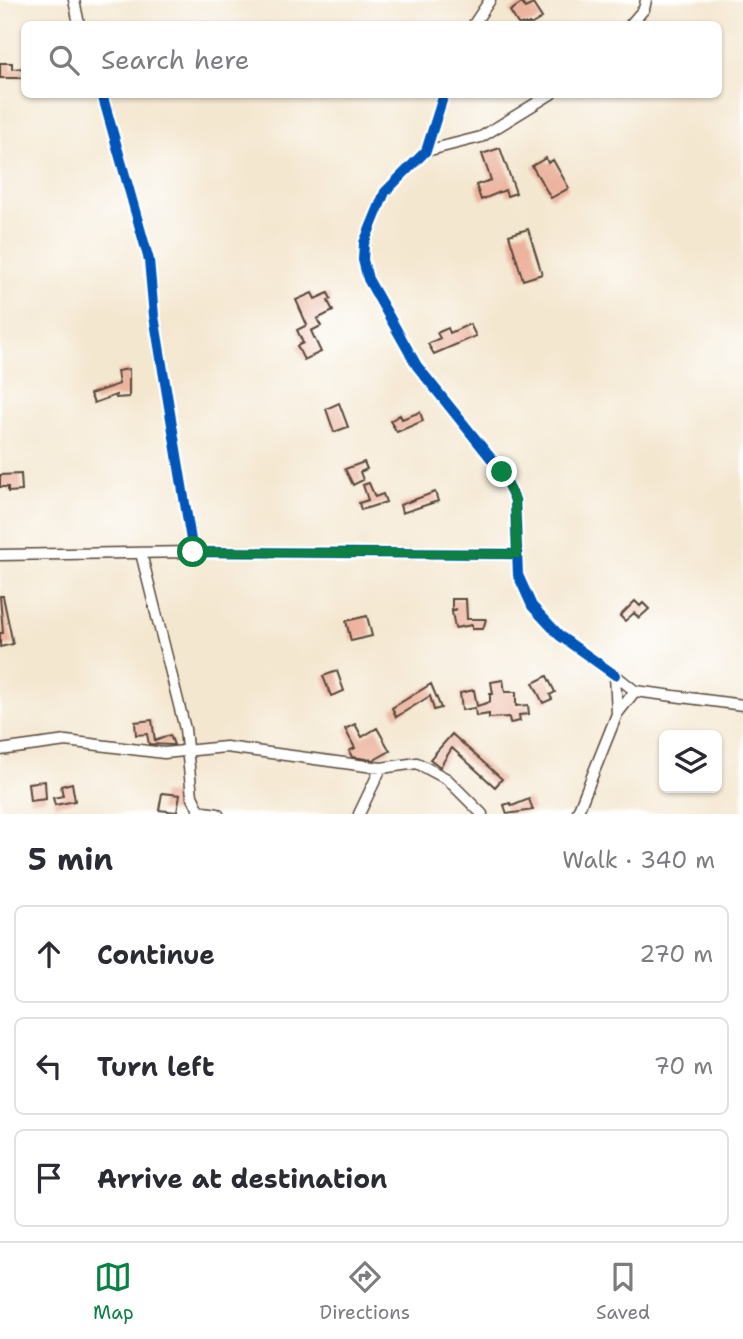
<!DOCTYPE html>
<html lang="en">
<head>
<meta charset="utf-8">
<style>
	body { margin:0; font-family:"Shantell Sans",sans-serif; background:#f7f7f7; color:#2b2b33 }
	.controls { position:absolute; right:21px; bottom:21px; display:grid; overflow:hidden; border-radius:10px; box-shadow:0 2px 5px #0004 }
	.controls button { width:63px; height:63px; display:grid; place-items:center; padding:0; border:0; border-bottom:2px solid #e1e1e2; background:#fff; color:#2b2b33; font:35px sans-serif }
	.stop { position:absolute; width:21px; height:21px; margin:-16px; border:5px solid #0b8043; border-radius:50%; background:#fff }
	.stop.end { background:#0b8043; border-color:#fff; box-shadow:0 2px 7px #0008 }
	.list { margin:0; padding:0; list-style:none }
	h2 { display:flex; justify-content:space-between; align-items:center; height:91px; margin:0; padding:0 28px; font-size:30px }
	h2 small { font-size:23px; font-weight:400; color:#7c7c81 }
	.list li { display:grid; grid-template-columns:46px 1fr auto; gap:21px; align-items:center; box-sizing:border-box; height:98px; margin:0 14px 14px; padding:0 14px; border:2px solid #e1e1e2; border-radius:10px }
	.list b { display:block; font-size:26px; white-space:nowrap }
	.list em { font-size:23px; font-style:normal; color:#7c7c81 }
	.icon { flex:none; width:38px; height:38px; fill:none; stroke:currentColor; stroke-width:2; stroke-linecap:round; stroke-linejoin:round }
	.map { position:relative; flex:none; width:743px; height:814px; overflow:hidden }
	.search { position:absolute; background:#fff; box-shadow:0 2px 5px #0004; left:21px; right:21px; top:21px; height:77px; display:flex; align-items:center; gap:18px; box-sizing:border-box; padding:0 24px; border-radius:10px; color:#7c7c81; font-size:26px }
	.sheet { height:427px; background:#fff }
	nav { display:flex; justify-content:space-around; align-items:center; box-sizing:border-box; height:98px; border-top:2px solid #e1e1e2; background:#fff; font-size:19px; color:#7c7c81 }
	nav a { display:grid; justify-items:center; gap:4px }
	nav .on { color:#0b8043 }
	.map>svg:first-child { display:block }
	.building { fill:#ecb39f }
	.lines { fill:none; stroke-linecap:round; stroke-linejoin:round }
	.street-casing { stroke:#574639; stroke-width:13 }
	.street { stroke:#fff; stroke-width:10 }
	.cycleway-casing { stroke:#fff; stroke-width:15 }
	.cycleway { stroke:#0057b8; stroke-width:10 }
	.route { stroke:#0b8043; stroke-width:9 }
</style>
</head>
<body>
<div class="map">
<svg width="743" height="814" viewBox="0 0 743 814">
	<rect width="100%" height="100%" fill="#fff"/>
	<filter id="ink" filterUnits="userSpaceOnUse"><feTurbulence type="fractalNoise" baseFrequency=".0143" numOctaves="2"/><feDisplacementMap in="SourceGraphic" scale="14" xChannelSelector="R" yChannelSelector="G"/><feConvolveMatrix kernelMatrix="1 2 1 2 8 2 1 2 1" color-interpolation-filters="sRGB"/></filter>
	<filter id="wash" filterUnits="userSpaceOnUse"><feTurbulence type="fractalNoise" baseFrequency=".00686" numOctaves="4" result="noise"/><feDisplacementMap in="SourceGraphic" scale="28" xChannelSelector="R" yChannelSelector="G"/><feGaussianBlur stdDeviation="1.57" result="paint"/><feColorMatrix in="noise" values="0 0 0 0 0 0 0 0 0 0 0 0 0 0 0 0 0 1.4 0 .05"/><feComposite in="paint" operator="in"/></filter>
	<g filter="url(#wash)">
		<rect width="100%" height="100%" fill="#f4e7d0"/>
		<g id="blocks">
			<path class="building" d="M522,3l3,5 8,-4 9,14 -10,6h-14l-8,-13z
				M0,63h12v6l11,-1 1,10h-24z
				M500,148l16,45 -9,3 -2,-6 -24,10 -5,-15 15,-5 -9,-26z
				M546,158l2,5 5,-3 16,28 -18,10 -19,-32z
				M528,229l14,45 -19,6 -14,-45z
				M312,293l3,6 13,-6 3,6 -3,2 5,10 -16,8 4,7 -10,5 10,21 -17,8 -7,-14 6,-3 -6,-13 10,-5 -11,-25z
				M470,324l6,12 -42,18 -6,-10 12,-6 -3,-5 11,-5 2,5z
				M129,369v28l-13,1v-3l-22,8 -4,-9 29,-10 -2,-13z
				M339,403l9,24 -14,5 -8,-23z
				M420,412l3,9 -26,11 -7,-11 10,-6 2,4z
				M364,462l3,7 -7,3 3,8 -10,5 -8,-16z
				M21,474l1,17 -14,1v-5h-8v-12z
				M369,483l6,14 8,-3 3,8 -25,8 -2,-7 9,-3 -5,-15z
				M435,492l3,9 -36,12 -2,-8z
				M0,596h3l10,48 -13,3v-14h3z
				M452,599h14l1,20h19l-3,10h-11v-4l-17,3 -3,-16 5,-3 -5,1z
				M635,601l5,5 3,-3 6,6 -10,9 -5,-5 -9,8 -5,-5z
				M367,616l5,20 -21,5 -5,-20z
				M337,671l7,20 -13,5 -8,-20z
				M547,676l8,16 -5,3 2,4 -9,4 -10,-20z
				M503,680l2,12h11v14l12,-1 1,9 -10,1 1,6 -10,2 -1,-6 -20,1v-4l-13,2 -1,-8 -13,2 -2,-17 14,-3 3,16 13,-4v-8h3l-2,-12z
				M431,684l10,24 -7,2 -4,-14 -34,21 -4,-9z
				M152,720l3,21 15,-6 4,10 -25,-1 -2,-10 -11,1 -1,-13z
				M355,724l7,13 15,-9 13,23 -16,9 -22,-3 -3,-6 6,-3 -10,-19z
				M452,734l50,45 -7,8 -43,-39 -12,19 -10,-8z
				M45,781l1,18 -16,2 -2,-18z
				M72,783l3,18 -20,4 -2,-7 10,-2 -2,-10z
				M162,793l18,2 -3,17 -18,-2z
				M529,799l4,11 -26,4 -3,-9 6,-2 2,3z"/>
		</g>
	</g>
	<g filter="url(#ink)">
		<use href="#blocks" fill-opacity="0" stroke="#574639" stroke-width="2"/>
		<g class="lines">
			<defs>
				<path id="street" d="M74,0l5,24
					M474,24l16,-24
					M631,24l13,-15 2,-9
					M102,94l47,166 5,56 39,236 324,2
					M444,94l-18,57 -41,41 -21,51 -1,17 5,19 49,87 85,106 13,28 3,75 14,31 28,30 55,39
					M426,151l55,-14 70,-43
					M141,553l44,176 7,67 9,18
					M0,555l193,-3
					M635,691l108,14
					M0,750l66,-9 98,12 62,-6 155,21 36,-5 30,16 35,35
					M198,811l20,3
					M359,814l22,-46
					M577,814l40,-100 18,-23 -20,-16 2,39"/>
			</defs>
			<use href="#street" class="street-casing"/>
			<use href="#street" class="street"/>
			<defs>
				<path id="cycleway" d="M102,94l47,166 5,56 39,236 324,2
					M444,94l-18,57 -41,41 -21,51 -1,17 5,19 49,87 85,106 13,28 3,75 14,31 28,30 55,39"/>
			</defs>
			<use href="#cycleway" class="cycleway-casing"/>
			<use href="#cycleway" class="cycleway"/>
		</g>
	</g>
	<g class="lines" filter="url(#ink)">
		<path class="route" d="M193,552l324,2 -2,-54 -13,-28"/>
	</g>
</svg>
<div class="controls">
<button><svg class="icon" aria-label="layers" viewBox="0 0 24 24"><path d="M12 4l9 5-9 5-9-5zM3 14l9 5 9-5"/></svg></button>
</div>
<div class="stop" style="left:193px;top:552px"></div>
<div class="stop end" style="left:502px;top:472px"></div>
<div class="search"><svg class="icon" aria-label="search" viewBox="0 0 24 24"><circle cx="10" cy="10" r="6"/><path d="M15 15l6 6"/></svg>Search here</div>
</div>
<section class="sheet">
<h2>5 min<small>Walk · 340 m</small></h2>
<ul class="list">
<li><svg class="icon" aria-label="ahead" viewBox="0 0 24 24"><path d="M12 20V5M6 11l6-6 6 6"/></svg><div><b>Continue</b></div><em>270 m</em></li>
<li><svg class="icon" aria-label="left" viewBox="0 0 24 24"><path d="M17 20v-9H6M10 6l-5 5 5 5"/></svg><div><b>Turn left</b></div><em>70 m</em></li>
<li><svg class="icon" aria-label="arrive" viewBox="0 0 24 24"><path d="M6 21V4h12l-3 4 3 4H6"/></svg><div><b>Arrive at destination</b></div></li>
</ul>
</section>
<nav>
<a class="on"><svg class="icon" aria-label="map" viewBox="0 0 24 24"><path d="M3 6l6-2 6 2 6-2v14l-6 2-6-2-6 2zM9 4v14M15 6v14"/></svg>Map</a>
<a><svg class="icon" aria-label="directions" viewBox="0 0 24 24"><path d="M12 3l9 9-9 9-9-9zM9 14v-3h6M13 9l2 2-2 2"/></svg>Directions</a>
<a><svg class="icon" aria-label="saved" viewBox="0 0 24 24"><path d="M7 4h10v16l-5-4-5 4z"/></svg>Saved</a>
</nav>
</body>
</html>
